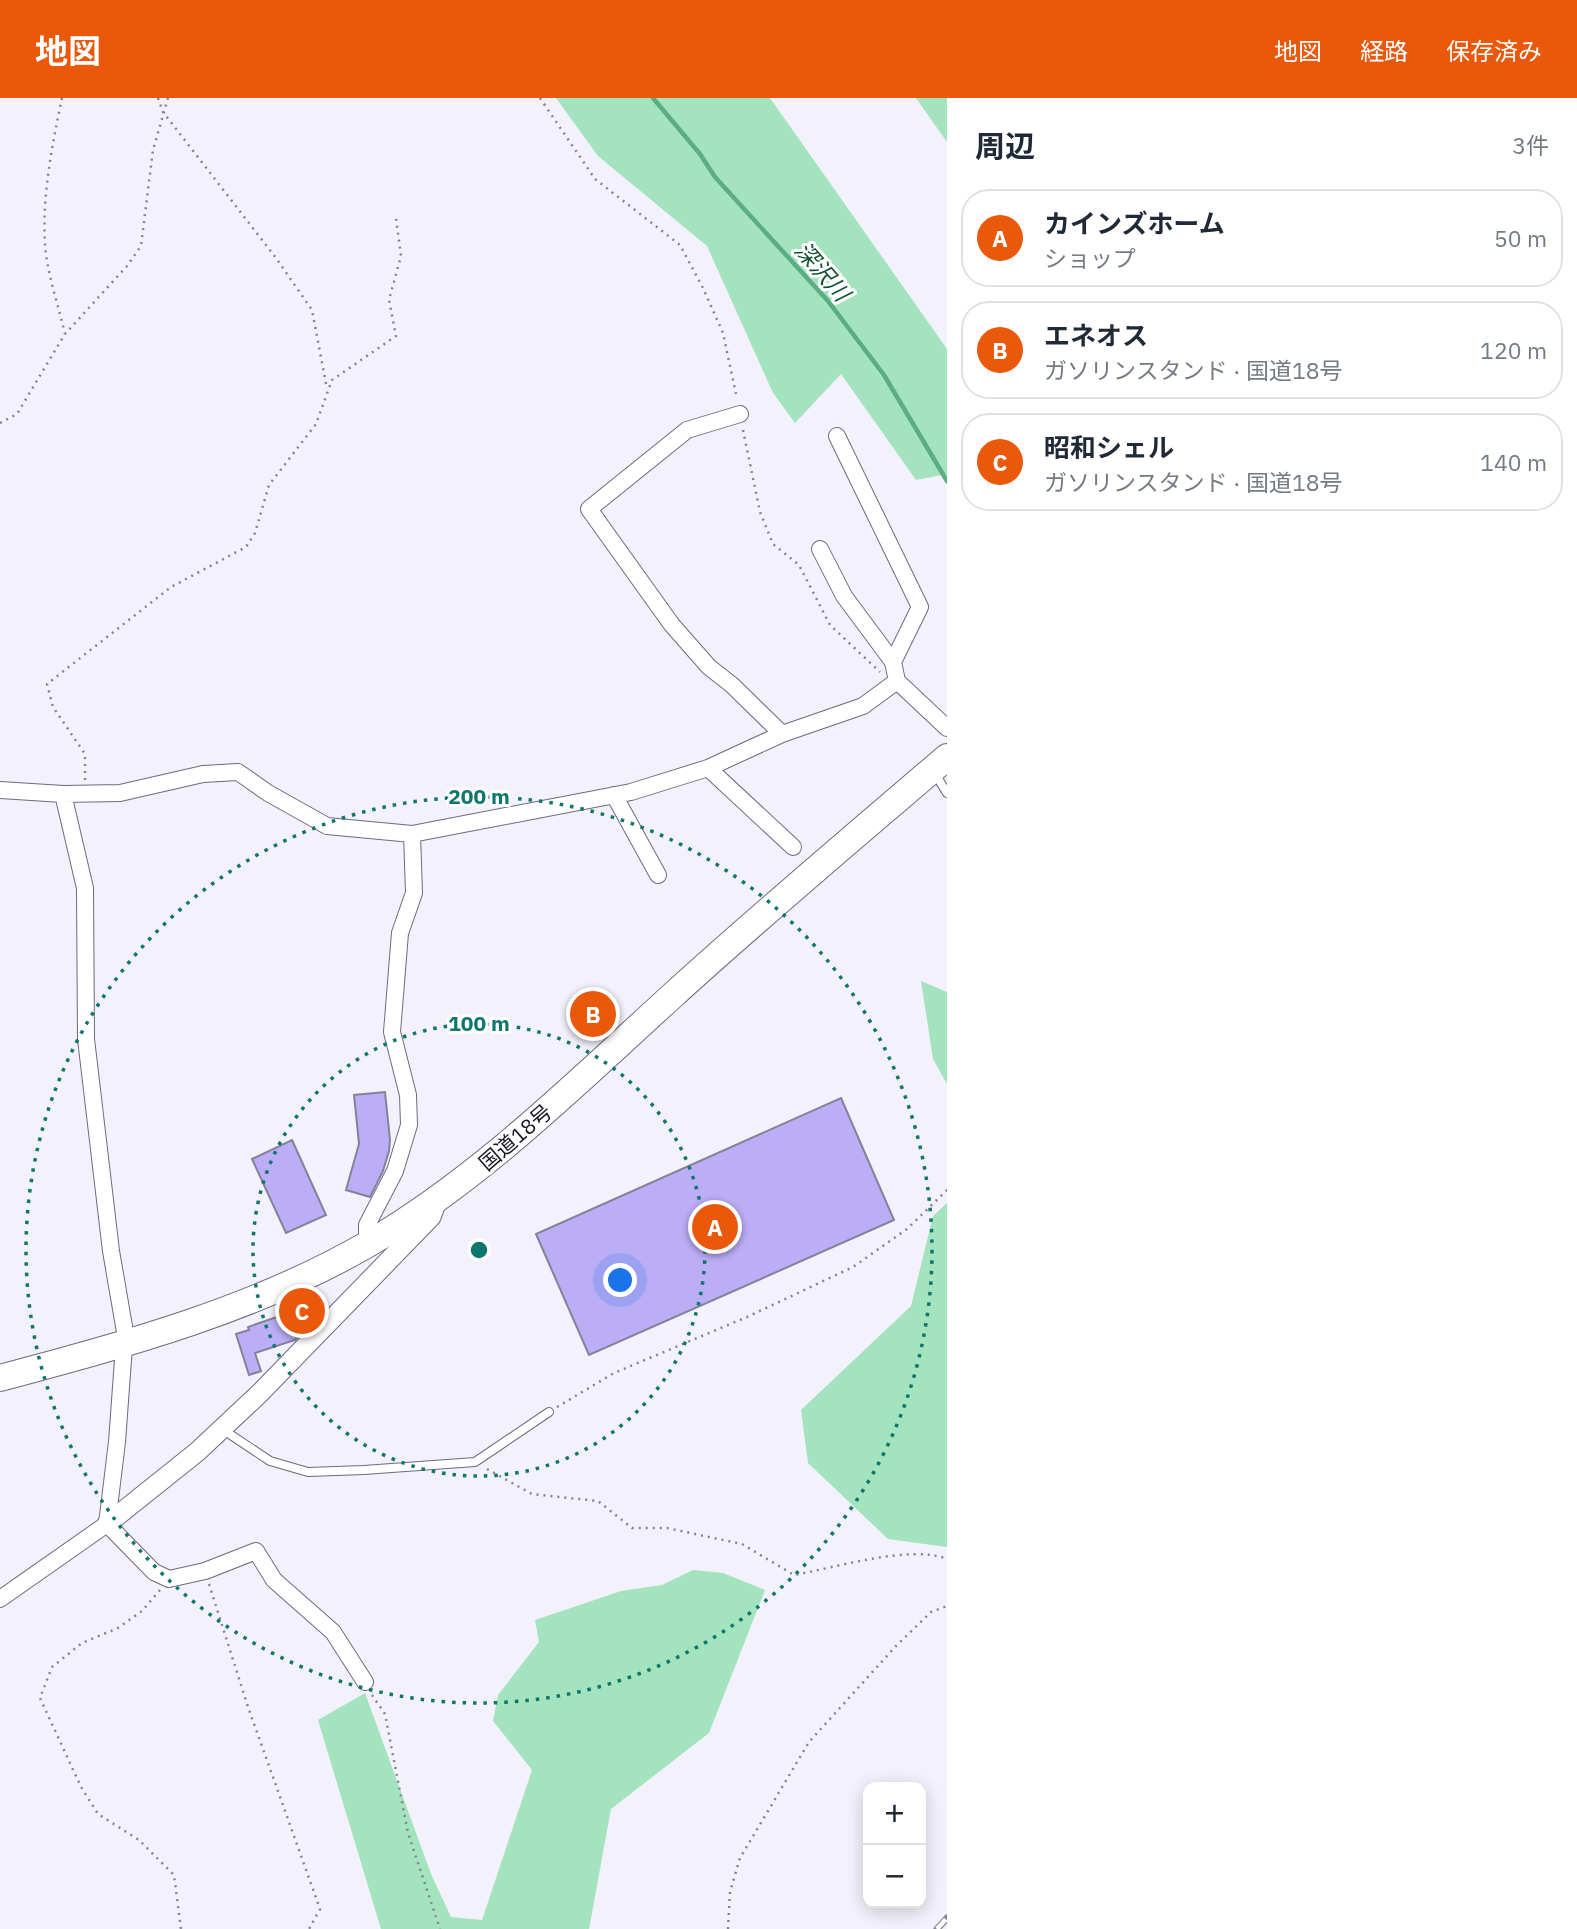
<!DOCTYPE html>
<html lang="ja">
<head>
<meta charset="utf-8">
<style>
	body { margin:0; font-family:"IBM Plex Sans","Noto Sans JP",sans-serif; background:#f2f2f3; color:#1f2937 }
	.controls { position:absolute; right:21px; bottom:21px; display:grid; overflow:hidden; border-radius:14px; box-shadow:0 4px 18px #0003 }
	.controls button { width:63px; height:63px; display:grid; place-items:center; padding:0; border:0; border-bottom:2px solid #e0e1e3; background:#fff; color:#1f2937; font:35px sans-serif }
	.you { position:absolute; left:621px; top:1183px; width:24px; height:24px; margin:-18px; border:5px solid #fff; border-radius:50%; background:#1a73e8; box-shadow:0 0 0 10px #1a73e833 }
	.badge { display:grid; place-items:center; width:46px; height:46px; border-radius:50%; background:#ea580c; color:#fff; font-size:23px; font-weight:700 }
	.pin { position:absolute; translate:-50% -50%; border:4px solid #fff; box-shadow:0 2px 7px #0006 }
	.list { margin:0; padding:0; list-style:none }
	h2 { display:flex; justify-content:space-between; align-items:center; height:91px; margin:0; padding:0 28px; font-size:30px }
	h2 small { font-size:23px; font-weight:400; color:#747a83 }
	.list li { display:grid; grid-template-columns:46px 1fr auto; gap:21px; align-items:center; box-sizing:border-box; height:98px; margin:0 14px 14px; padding:0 14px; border:2px solid #e0e1e3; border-radius:28px }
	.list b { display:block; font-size:26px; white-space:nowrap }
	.list p { margin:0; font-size:23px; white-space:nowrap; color:#747a83 }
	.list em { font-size:23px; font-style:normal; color:#747a83 }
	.map { position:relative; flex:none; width:947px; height:1831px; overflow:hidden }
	header { display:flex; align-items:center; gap:42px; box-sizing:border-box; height:98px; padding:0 35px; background:#ea580c; color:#fff }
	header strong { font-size:33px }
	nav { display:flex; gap:38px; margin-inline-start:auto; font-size:24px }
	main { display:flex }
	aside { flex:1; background:#fff }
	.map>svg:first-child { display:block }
	.green { fill:#a3e3be }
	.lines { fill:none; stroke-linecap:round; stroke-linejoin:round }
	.stream { stroke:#5dad83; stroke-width:4.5 }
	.building { fill:#bcaef6; stroke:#858198; stroke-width:2 }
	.service-casing { stroke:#6d6a80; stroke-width:10 }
	.minor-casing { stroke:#6d6a80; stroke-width:18 }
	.tertiary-casing { stroke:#6d6a80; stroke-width:21 }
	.trunk-casing { stroke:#6d6a80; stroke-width:28 }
	.path { stroke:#85848d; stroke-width:2.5; stroke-dasharray:2 5; stroke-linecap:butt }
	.service { stroke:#fff; stroke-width:8 }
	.minor { stroke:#fff; stroke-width:16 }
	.tertiary { stroke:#fff; stroke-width:19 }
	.trunk { stroke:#fff; stroke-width:26 }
	.rail-casing { stroke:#888790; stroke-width:7 }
	.rail { stroke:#fff; stroke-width:4.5; stroke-dasharray:13; stroke-linecap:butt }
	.ring { fill:none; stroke:#0f766e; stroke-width:3.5; stroke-dasharray:3.5 7 }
	.labels { text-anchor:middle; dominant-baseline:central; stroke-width:6; stroke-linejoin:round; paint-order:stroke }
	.street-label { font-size:21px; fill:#191821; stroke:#fff }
	.water-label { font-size:23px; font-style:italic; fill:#135135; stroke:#fff }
	.centre { fill:#0f766e; stroke:#fff; stroke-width:3.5 }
	.ring-label { font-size:21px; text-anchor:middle; font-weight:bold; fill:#0f766e; stroke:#fff; stroke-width:6; stroke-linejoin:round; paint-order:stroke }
</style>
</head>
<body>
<header>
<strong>地図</strong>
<nav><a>地図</a><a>経路</a><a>保存済み</a></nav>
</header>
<main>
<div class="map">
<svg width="947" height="1831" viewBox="0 0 947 1831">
	<rect width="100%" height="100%" fill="#f3f1fb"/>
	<path class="green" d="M556,0h214l177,251v125l-31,6 -75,-106 -46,49 -22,-30 -66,-147 -109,-90z
		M916,0h31v44z
		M921,883l26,11v92l-14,-25z
		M947,1105v344l-59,-8 -80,-76 -7,-53 110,-104 22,-90z
		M693,1472l30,3 42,17 -56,143 -98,76 -22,120h-208l-63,-209 47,-27 66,181 20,43 31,3 50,-150 -39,-49 5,-26 41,-53 -4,-22 86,-29 41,-6z"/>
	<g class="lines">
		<path class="stream" d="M653,0l47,56 15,23 113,124 56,74 63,106"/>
	</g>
	<path class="building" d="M385,994l5,48 -1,11 -6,20 -13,26 -24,-7 13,-46 -5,-49z
		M841,1000l53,122 -305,135 -53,-121z
		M292,1042l34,75 -40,18 -34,-74z
		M294,1213l7,22 -6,7 -40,13 6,18 -12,4 -13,-41 13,-4 -1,-3z"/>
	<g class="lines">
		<defs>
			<path id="service" d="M934,674l13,21
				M222,1331l48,32 38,11 56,-2 111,-8 74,-50"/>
			<path id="minor" d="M740,316l-53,16 -98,79 83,116 37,42 23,18 50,49
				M837,338l83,171 -27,55
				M820,451l24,47 49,66 4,19 50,47
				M708,670l85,79
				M0,692l63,4 57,-1 83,-19 35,-2 30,21 59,33 85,8 219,-42 77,-24 74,-34 81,-28 34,-25
				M614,697l44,80
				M367,1146v-19l28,-54 14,-46 -1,-30 -16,-63 8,-99 14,-40 -2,-59
				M107,1426l47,48 15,7 36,-8 51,-20 18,29 59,52 32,50
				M0,1501l107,-75 10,-82 8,-110 -14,-81 -25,-212 -1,-151 -22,-94"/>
			<path id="tertiary" d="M107,1426l90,-72 63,-59 171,-176 6,-16"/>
			<path id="trunk" d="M0,1280c127,-34 254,-68 368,-134 114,-67 207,-160 304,-248 90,-82 183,-160 275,-239"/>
		</defs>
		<use href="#service" class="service-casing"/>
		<use href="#minor" class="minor-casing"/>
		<use href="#tertiary" class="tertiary-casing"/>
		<use href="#trunk" class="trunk-casing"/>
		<path class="path" d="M62,0c-10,48 -20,97 -17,146 1,25 14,64 20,90
			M158,0l5,14 113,146 36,52 15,79
			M540,0l55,81 85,66 23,43 20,45 14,66
			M0,325l17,-9 48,-80 62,-68 14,-20 12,-96 15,-52
			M743,332l17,82 13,32 26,21 31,60 50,47
			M85,682v-26l-32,-47 -6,-23 124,-97 75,-40 9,-14 14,-48 47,-61 16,-44 64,-44 -7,-36 12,-44 -5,-38
			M557,1309l57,-34 133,-56 106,-50 54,-38 40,-39
			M487,1371l45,25 66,7 34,27h35l75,16 52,31c40,-7 117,-31 153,-16
			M209,1486l39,123 72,202 -11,20
			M160,1492l-18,21 -24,17 -36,15 -30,24 -12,31 41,89 17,27 41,26 35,35 7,54
			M372,1597l13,19 23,119 32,96
			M728,1831l2,-37 10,-34 69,-116 87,-96 35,-34 16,-6"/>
		<use href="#service" class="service"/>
		<use href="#minor" class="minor"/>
		<use href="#tertiary" class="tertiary"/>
		<use href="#trunk" class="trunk"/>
		<defs>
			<path id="rail" d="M937,1831l10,-11"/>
		</defs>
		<use href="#rail" class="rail-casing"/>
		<use href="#rail" class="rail"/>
	</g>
	<g class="ring">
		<circle cx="479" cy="1152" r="226"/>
		<circle cx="479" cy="1152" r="453"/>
	</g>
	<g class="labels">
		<g class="street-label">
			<text transform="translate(515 1039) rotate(-41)">国道18号</text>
		</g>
		<g class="water-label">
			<text transform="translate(823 173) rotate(49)">深沢川</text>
		</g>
	</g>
	<circle cx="479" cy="1152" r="10" class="centre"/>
	<g class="ring-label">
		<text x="479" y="706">200 m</text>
		<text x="479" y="933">100 m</text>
	</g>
</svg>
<div class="controls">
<button>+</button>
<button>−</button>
</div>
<div class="you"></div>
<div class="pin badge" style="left:715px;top:1129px">A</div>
<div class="pin badge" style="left:593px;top:916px">B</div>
<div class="pin badge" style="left:302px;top:1213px">C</div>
</div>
<aside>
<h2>周辺<small>3件</small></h2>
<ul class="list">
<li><span class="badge">A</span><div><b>カインズホーム</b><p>ショップ</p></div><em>50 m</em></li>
<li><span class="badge">B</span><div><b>エネオス</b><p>ガソリンスタンド · 国道18号</p></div><em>120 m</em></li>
<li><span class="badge">C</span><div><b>昭和シェル</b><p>ガソリンスタンド · 国道18号</p></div><em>140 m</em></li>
</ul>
</aside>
</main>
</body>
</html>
